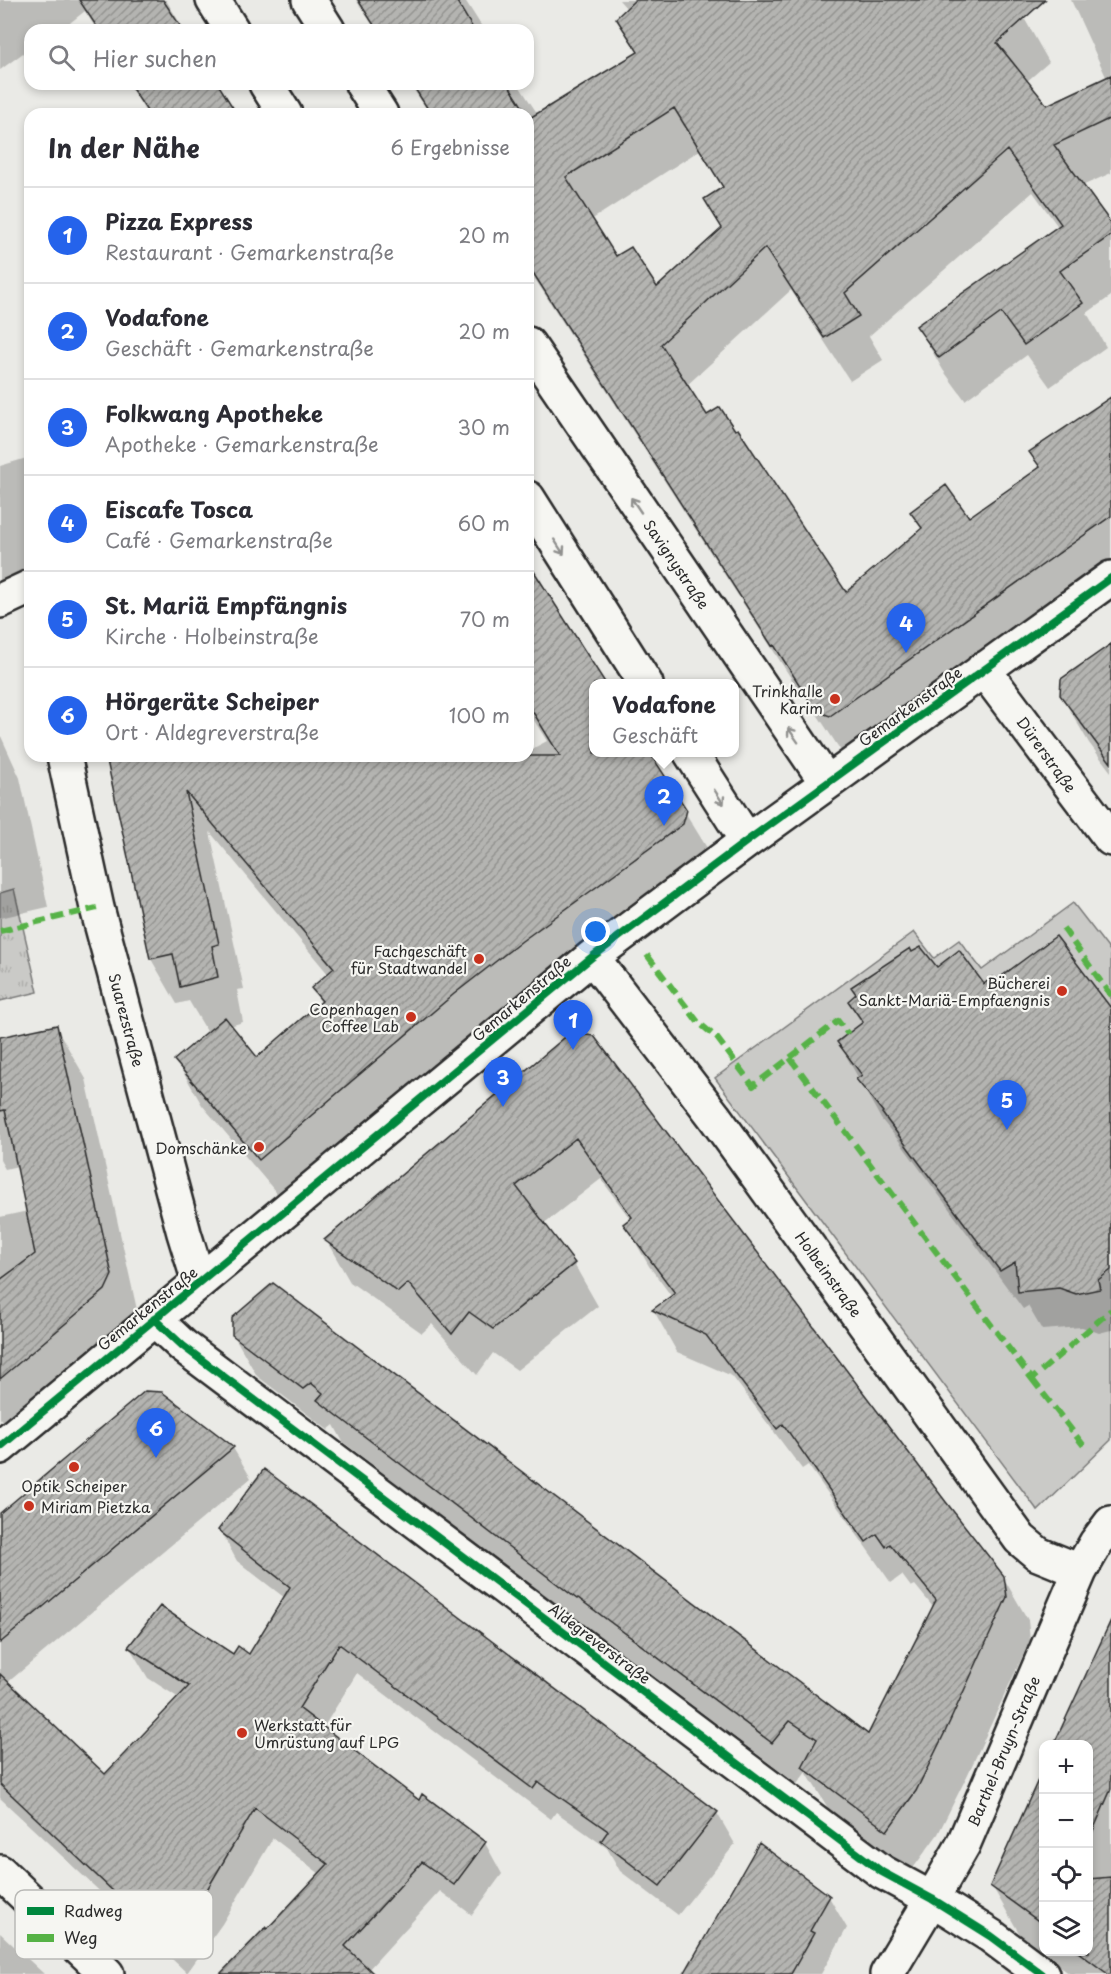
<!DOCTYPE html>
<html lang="de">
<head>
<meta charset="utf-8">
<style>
	body { margin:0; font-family:"Playpen Sans",sans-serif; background:#f2f2f3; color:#2b2b33 }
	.controls { position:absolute; right:18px; bottom:18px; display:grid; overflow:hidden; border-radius:12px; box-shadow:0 3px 9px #0003 }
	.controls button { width:54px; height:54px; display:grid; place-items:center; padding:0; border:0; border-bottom:2px solid #e1e1e2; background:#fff; color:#2b2b33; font:30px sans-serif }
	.you { position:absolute; left:596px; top:932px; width:21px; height:21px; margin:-15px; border:4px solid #fff; border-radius:50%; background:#1a73e8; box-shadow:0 0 0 9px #1a73e833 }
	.badge { display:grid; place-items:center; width:39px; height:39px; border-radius:50%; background:#2563eb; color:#fff; font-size:20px; font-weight:700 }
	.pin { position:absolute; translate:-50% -50px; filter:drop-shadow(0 2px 3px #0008) }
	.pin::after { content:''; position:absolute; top:32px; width:21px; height:18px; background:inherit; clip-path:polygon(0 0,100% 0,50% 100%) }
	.popup { position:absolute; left:589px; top:679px; width:150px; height:78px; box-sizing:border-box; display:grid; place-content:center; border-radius:12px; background:#fff; filter:drop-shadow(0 2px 4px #0005); font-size:20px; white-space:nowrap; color:#7c7c81 }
	.popup b { font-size:22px; color:#2b2b33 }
	.popup::after { content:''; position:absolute; left:50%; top:100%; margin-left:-12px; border:12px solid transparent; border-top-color:#fff }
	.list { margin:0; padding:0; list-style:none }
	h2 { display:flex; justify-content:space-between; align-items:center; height:78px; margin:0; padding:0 24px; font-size:26px }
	h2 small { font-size:20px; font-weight:400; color:#7c7c81 }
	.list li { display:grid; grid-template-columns:39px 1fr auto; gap:18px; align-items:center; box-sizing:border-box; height:96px; padding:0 24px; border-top:2px solid #e1e1e2 }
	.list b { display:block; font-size:22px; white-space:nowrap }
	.list p { margin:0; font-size:20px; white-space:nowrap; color:#7c7c81 }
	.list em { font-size:20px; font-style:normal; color:#7c7c81 }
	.icon { flex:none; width:33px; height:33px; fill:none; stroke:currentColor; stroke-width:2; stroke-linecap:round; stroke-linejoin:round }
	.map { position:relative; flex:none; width:1111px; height:1974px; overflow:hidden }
	.search { position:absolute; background:#fff; box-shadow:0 3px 9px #0003; left:24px; top:24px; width:510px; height:66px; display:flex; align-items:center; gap:15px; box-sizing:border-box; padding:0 21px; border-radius:18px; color:#7c7c81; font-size:22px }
	.panel { position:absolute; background:#fff; box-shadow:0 3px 9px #0003; left:24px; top:108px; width:510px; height:654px; border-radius:18px }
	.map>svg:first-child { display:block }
	.park { fill:url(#park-tufts); stroke:#7a7a79; stroke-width:1.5 }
	.garden { fill:#cacac7; stroke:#7a7a79; stroke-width:1.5 }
	.shadow { fill:#0003; fill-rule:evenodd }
	.building { fill:url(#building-hatch); stroke:#2b2b2b; stroke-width:1.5; fill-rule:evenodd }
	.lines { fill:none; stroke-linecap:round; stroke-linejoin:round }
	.minor-casing { stroke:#2b2b2b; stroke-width:38 }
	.minor { stroke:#f6f6f2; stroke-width:33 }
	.quiet { stroke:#56b246; stroke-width:6; stroke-dasharray:12 6; stroke-linecap:butt }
	.cycleway-casing { stroke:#f6f6f2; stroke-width:11 }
	.cycleway { stroke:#00873e; stroke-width:8 }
	.oneway { stroke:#90908e }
	.poi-dot { fill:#c8321e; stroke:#f6f6f2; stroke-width:2 }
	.labels { text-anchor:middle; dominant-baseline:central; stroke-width:4.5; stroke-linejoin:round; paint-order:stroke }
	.street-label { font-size:15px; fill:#2b2b2b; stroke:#f6f6f2 }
	.poi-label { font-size:15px; fill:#2b2b2b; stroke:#f6f6f2; text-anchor:end }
	.key { fill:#f6f6f2; stroke:#b9b9b6; stroke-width:1.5 }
	.key-label { font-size:16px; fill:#2b2b2b }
</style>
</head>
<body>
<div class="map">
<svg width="1111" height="1974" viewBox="0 0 1111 1974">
	<defs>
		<pattern id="park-tufts" width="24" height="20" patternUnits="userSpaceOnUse" patternTransform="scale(1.5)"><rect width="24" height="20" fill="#cacac7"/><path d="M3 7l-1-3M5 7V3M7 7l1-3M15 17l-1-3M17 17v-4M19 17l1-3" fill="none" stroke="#aeaeab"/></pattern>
		<pattern id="building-hatch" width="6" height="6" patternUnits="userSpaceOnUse" patternTransform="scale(1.5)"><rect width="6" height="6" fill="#b4b4b1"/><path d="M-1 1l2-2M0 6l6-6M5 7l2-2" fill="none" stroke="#939390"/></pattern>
	</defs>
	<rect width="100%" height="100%" fill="#eaeae6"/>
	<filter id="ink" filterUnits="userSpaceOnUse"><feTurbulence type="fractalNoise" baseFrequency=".0167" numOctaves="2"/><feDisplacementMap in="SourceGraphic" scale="12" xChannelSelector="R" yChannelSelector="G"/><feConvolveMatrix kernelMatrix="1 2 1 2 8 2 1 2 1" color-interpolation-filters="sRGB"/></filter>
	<g filter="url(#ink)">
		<path class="park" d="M14,889l24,103 -38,9v-108z"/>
		<path class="garden" d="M1073,903l38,49v488l-73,71 -323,-433 199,-146 20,26 25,-18 23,30z"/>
		<path class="shadow" d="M0,0h166l18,30h-87l-12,-19 -24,19h-31v18l-30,22z
			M356,0h109l19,30h-108z
			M619,0h389l16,18 25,44 -23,20 21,25 38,-18 26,30v54l-29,13 29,40v70l-24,17 19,34 -56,40 -23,-32 -62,45 -22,-30 -25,-43 141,-99 -26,-36 -164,144 14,24 -33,21 -59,-91 -105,96 21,31 139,177 76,-64 -10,-18 57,7 72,-51 70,-68v176l-268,178 -43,-66 -2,1 -270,-421v-154h-98l-20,-30h108l21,32 100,-63 -21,-35 9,-9zM700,150l24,38 -18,12 17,30 -67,60 -40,-32 -25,-38z
			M1071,0h40v105l-4,-26z
			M129,84h87l19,30h-90v-3z
			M30,457v142l-30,14v-147z
			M528,565l66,119v68h54l64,104 -426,348 -84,-99 -26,-45 32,-27 -19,-32 -12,3 -26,-45 -44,-203h421v-5l19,-10 -19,-30zM210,832l119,143 -16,14 9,15 -65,55 -27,-33 13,-4 -6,-32 7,-1z
			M1111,645v127l-22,-29 -28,-48z
			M0,734l20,44 28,129 -48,11z
			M936,969l48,17 10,-3 117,28v319l-12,3 -17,-6 -40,3 -14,-24 -5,3 -124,-168 -18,-22 -42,-76 23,-19 -13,-22z
			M56,1027l30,52 55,249 -126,116 -15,-26v-201l28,-6 -10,-45 -13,3 -5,-9v-121z
			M571,1035l432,542 25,43 2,20 -62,134 -30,60 -27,37 -83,-63 -22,-36 -9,12 -194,-146 -2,2 -258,-198 -9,-17 -6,5 -71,-54 -24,-42v-16l635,418 65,-129 -18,-22 -4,2 -9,-12 -11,8 -83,-118 -6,4 -70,-93 -55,-24 -23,-41 18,-14 -23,-31 -24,-42 6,-4 -30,-41 -58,45 31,40 24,42 -81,64 -24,-17 -16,22 -45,-51 -10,9 -72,-51 -24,-42z
			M161,1393l72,55 18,30 -244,205 98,94 74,-79 -31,-20 -18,-30 103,8h17l35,-58 -48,-37 -17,-31 497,283 18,31 -57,71 -58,-44 -13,-23 -51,-36 -5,7 -194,-146 -34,55 96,74 66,41 17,31 -30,41 -32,-24 -72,79 4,4h-126l21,-43 53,-57 -47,-36 -51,86 -35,49 -187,-175v-284z
			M1111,1633v341h-41l-48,-36 -30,-52 52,-114v180h44v-208h-32l30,-64z
			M829,1897l18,31 -26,46h-135z
			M0,1933l44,41h-44z"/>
		<path class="building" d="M79,0h84l20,30h-84z
			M358,0h98l18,30h-97z
			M635,0h410l-48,43 50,62 64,-30v43l-57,27 57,78v12l-51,36 23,32 -59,42 -23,-32 -62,45 -23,-32 145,-102 -54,-74 -162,143 14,23 -35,22 -59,-90 -104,96 46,71 13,-8 15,23 3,-1 108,163 76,-64 -12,-16 36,-27 23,32 71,-50 -11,-15 82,-55v119l-281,200 -14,-5 -42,-66 -2,1 -244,-381v-146l110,-67 -22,-34zM674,108l49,79 -19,12 18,29 -65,59 -26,-40 -15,9 -50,-79z
			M129,84h89l19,30h-88z
			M412,84h96l19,30h-96z
			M528,562l78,122h-12v69h56l37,57 -4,14 -161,117 -68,53 -195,166 -85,-100 51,-43 32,40 65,-56 -11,-13 23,-20 -148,-176 33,152 -7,2 6,31 -38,10 -7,-33 -23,5 -44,-203h454l-32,-52z
			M1111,644v119l-51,-68 1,-16z
			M1056,936l55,72v262l-13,10 2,9 -24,5 -17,-6 -41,4 -3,-30 -15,9 -118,-158 1,-1 -27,-33 6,-4 -25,-33 26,-20 -15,-21 8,-7 -5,-7 59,-39 2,4 9,-5 16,20 22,-17 25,34 8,-7 3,4z
			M57,1025l55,250 -7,15 -105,89v-99l35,-26 -30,-144 -5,1v-74z
			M570,1033l24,3 352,466 58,74 3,21 -62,135 -29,59 -29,40 -85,-64 15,-28 -27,-18 -18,22 -194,-145 -1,1 -260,-199 6,-7 -12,-10 -8,6 -71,-54v-17l41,-35 595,451 68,-134 -46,-56 -4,3 -9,-13 -11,8 -83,-118 -6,5 -71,-94 -54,-25 23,-17 -52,-69 9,-7 -56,-79 -60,48 59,77 -82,66 -24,-17 -17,22 -44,-51 -10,9 -74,-52z
			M145,1391l17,1 72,55 -234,196v-130z
			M264,1469l454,343 -58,74 -59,-45 7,-10 -70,-49 -5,7 -194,-145 -40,64 120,92 3,-6 64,48 -32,43 -32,-23 -77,84 29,28h-154l46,-47 1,2 61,-65 -73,-56 -50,85 -36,51 -169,-160v-110l105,100 84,-88 -61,-39 32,-41 73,48 5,-8 11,8 41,-67 -72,-57z
			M1111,1620v169l-22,51v-96h-35z
			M1044,1767v158l-54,-39z
			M759,1843l71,53 -20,35 4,2 -23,41h-107z
			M1111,1877v97h-3l-30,-22h11v-73z"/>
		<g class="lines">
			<defs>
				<path id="minor" d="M213,0l19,30
					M309,0l19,30
					M266,84l19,30
					M362,84l19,30
					M528,344l299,439
					M528,498l118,186
					M0,601l30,-14
					M983,669l128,170
					M690,752l57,89
					M64,756l33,152 87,325 15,49
					M592,957l122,159 306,423 18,15 42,17
					M154,1319l29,27 699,526 50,27 59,37 51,38
					M0,1447l592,-490 155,-116 364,-263
					M0,1872l107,102
					M887,1974l45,-75 31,-54 117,-274 16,-28 15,-20"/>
			</defs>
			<use href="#minor" class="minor-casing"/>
			<use href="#minor" class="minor"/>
			<path class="quiet" d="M1063,928l48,68
				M0,931l97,-23
				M647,955l51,67 19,16 36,48 85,-65 10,13
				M790,1058l242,321 79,-69
				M1032,1379l52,67"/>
			<defs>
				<path id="cycleway" d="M154,1319l29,27 699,526 50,27 59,37 51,38
					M0,1447l592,-490 155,-116 364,-263"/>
			</defs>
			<use href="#cycleway" class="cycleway-casing"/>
			<use href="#cycleway" class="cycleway"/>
		</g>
		<defs><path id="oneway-shaft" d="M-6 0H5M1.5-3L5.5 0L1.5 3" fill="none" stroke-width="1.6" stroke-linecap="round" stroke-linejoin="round" transform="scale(1.5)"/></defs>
		<g class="oneway">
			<use href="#oneway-shaft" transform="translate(636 505) rotate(-124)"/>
			<use href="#oneway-shaft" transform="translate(559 547) rotate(57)"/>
			<use href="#oneway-shaft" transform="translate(793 735) rotate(-125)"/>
			<use href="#oneway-shaft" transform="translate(719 797) rotate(57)"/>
		</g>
	</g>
	<g class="poi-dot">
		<circle cx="835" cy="699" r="6"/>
		<circle cx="479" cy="959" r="6"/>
		<circle cx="1062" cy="991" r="6"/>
		<circle cx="411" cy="1017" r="6"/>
		<circle cx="259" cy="1147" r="6"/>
		<circle cx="74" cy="1467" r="6"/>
		<circle cx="29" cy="1506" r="6"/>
		<circle cx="242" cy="1733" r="6"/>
	</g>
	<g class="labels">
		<g class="street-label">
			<text transform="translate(677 564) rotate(56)">Savignystraße</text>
			<text transform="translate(910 706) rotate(-36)">Gemarkenstraße</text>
			<text transform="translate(1047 754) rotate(54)">Dürerstraße</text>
			<text transform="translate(521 998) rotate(-40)">Gemarkenstraße</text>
			<text transform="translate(127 1020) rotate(75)">Suarezstraße</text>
			<text transform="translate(829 1274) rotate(54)">Holbeinstraße</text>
			<text transform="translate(147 1308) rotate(-39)">Gemarkenstraße</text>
			<text transform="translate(600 1643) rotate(37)">Aldegreverstraße</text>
			<text transform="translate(1003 1751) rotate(-67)">Barthel-Bruyn-Straße</text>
		</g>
		<g class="poi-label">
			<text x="823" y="690">Trinkhalle<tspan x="823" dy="17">Karim</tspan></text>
			<text x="467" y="950">Fachgeschäft<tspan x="467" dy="17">für Stadtwandel</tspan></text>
			<text x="1050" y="982">Bücherei<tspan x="1050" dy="17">Sankt-Mariä-Empfaengnis</tspan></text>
			<text x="399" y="1008">Copenhagen<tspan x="399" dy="17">Coffee Lab</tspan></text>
			<text x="247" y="1147">Domschänke</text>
			<text x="74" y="1485" text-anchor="middle">Optik Scheiper</text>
			<text x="41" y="1506" text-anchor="start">Miriam Pietzka</text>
			<text x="254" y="1724" text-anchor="start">Werkstatt für<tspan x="254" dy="17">Umrüstung auf LPG</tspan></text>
		</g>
	</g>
	<rect x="15" y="1890" width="198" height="69" rx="9" class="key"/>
	<rect x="27" y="1907" width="27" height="8" fill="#00873e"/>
	<rect x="27" y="1934" width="27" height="8" fill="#56b246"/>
	<g class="key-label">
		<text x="64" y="1917">Radweg</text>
		<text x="64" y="1944">Weg</text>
	</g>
</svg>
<div class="controls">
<button>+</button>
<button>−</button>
<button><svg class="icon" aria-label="locate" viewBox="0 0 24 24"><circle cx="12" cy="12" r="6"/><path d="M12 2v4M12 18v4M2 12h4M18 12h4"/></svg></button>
<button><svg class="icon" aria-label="layers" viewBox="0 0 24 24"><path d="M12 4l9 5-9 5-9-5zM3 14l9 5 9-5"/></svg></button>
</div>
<div class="you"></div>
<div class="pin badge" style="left:573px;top:1050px">1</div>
<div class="pin badge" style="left:664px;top:826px">2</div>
<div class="popup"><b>Vodafone</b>Geschäft</div>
<div class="pin badge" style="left:503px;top:1107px">3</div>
<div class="pin badge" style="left:906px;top:653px">4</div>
<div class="pin badge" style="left:1007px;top:1130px">5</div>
<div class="pin badge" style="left:156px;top:1458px">6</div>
<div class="search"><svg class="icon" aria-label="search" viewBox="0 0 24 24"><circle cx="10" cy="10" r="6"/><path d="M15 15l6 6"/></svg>Hier suchen</div>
<section class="panel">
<h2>In der Nähe<small>6 Ergebnisse</small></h2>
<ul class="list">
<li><span class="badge">1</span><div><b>Pizza Express</b><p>Restaurant · Gemarkenstraße</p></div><em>20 m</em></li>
<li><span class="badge">2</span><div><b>Vodafone</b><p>Geschäft · Gemarkenstraße</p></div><em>20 m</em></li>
<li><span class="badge">3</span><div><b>Folkwang Apotheke</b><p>Apotheke · Gemarkenstraße</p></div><em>30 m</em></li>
<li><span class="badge">4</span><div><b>Eiscafe Tosca</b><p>Café · Gemarkenstraße</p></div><em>60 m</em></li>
<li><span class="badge">5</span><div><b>St. Mariä Empfängnis</b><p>Kirche · Holbeinstraße</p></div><em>70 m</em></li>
<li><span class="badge">6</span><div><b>Hörgeräte Scheiper</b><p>Ort · Aldegreverstraße</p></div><em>100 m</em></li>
</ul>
</section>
</div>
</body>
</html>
